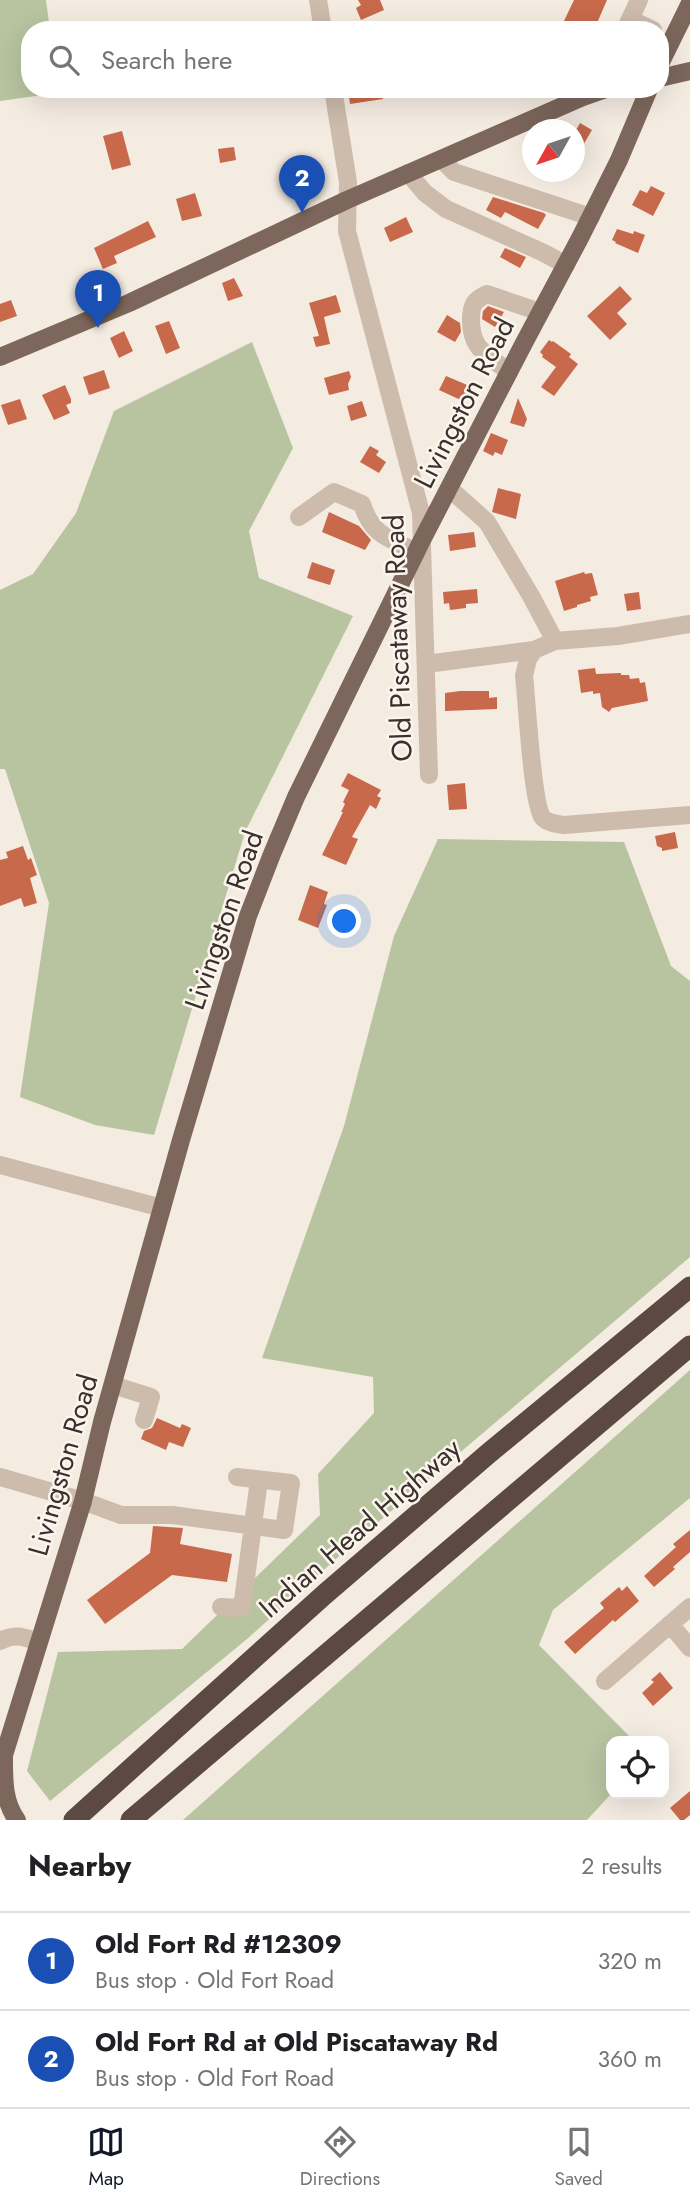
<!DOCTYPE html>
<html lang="en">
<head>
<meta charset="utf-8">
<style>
	body { margin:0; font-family:Jost,sans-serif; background:#f6f6f6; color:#202124 }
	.controls { position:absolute; right:21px; bottom:21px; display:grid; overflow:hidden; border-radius:14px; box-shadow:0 7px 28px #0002 }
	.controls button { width:63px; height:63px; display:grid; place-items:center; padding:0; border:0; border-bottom:2px solid #e0e0e0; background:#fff; color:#202124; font:35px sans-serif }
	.compass { position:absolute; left:522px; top:119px; width:63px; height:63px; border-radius:50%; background:#fff; box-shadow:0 7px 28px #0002; rotate:230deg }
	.you { position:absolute; left:345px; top:922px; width:24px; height:24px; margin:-18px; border:5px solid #fff; border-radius:50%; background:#1a73e8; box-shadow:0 0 0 10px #1a73e833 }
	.badge { display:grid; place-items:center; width:46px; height:46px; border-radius:50%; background:#111827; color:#fff; font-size:23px; font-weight:700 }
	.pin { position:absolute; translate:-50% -58px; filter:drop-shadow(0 2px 4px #0008) }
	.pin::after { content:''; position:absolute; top:37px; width:24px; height:21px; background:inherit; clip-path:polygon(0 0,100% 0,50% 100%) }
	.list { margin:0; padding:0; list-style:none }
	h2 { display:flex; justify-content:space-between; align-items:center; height:91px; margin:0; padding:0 28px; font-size:30px }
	h2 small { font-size:23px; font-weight:400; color:#757577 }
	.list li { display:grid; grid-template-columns:46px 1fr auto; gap:21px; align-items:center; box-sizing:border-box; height:98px; padding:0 28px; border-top:2px solid #e0e0e0 }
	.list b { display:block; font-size:26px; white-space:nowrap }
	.list p { margin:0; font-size:23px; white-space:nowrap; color:#757577 }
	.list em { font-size:23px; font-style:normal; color:#757577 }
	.icon { flex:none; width:38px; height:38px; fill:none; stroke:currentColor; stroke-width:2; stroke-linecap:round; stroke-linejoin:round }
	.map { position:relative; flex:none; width:690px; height:1820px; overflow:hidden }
	.search { position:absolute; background:#fff; box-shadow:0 7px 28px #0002; left:21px; right:21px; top:21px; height:77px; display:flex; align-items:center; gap:18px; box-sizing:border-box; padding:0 24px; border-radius:28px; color:#757577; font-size:26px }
	.sheet { height:287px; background:#fff }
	nav { display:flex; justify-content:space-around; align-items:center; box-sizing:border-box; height:98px; border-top:2px solid #e0e0e0; background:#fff; font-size:19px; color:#757577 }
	nav a { display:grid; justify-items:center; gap:4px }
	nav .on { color:#111827 }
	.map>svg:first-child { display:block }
	.green { fill:#b8c4a0 }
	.building { fill:#c8694b }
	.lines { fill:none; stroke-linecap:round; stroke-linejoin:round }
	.minor { stroke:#cdbbac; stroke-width:18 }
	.major { stroke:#7d675c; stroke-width:18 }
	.highway { stroke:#5c4a42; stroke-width:21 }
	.labels { text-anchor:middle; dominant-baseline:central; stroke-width:5; stroke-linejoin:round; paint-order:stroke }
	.street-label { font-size:28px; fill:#3b302b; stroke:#fbf5ee }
</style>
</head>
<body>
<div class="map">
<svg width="690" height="1820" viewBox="0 0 690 1820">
	<rect width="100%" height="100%" fill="#f4ebe1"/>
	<path class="green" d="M0,0h46l4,30h-20v59h27v4l-57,8z
		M252,342l41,106 -44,83 10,47 94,38 -108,216 -91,303 -59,-10 -75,-28 29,-194 -44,-134h-5v-179l33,-16 43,-61 38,-102z
		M438,839l186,3 47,124 19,15v276l-334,284 -109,98 -197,162 -23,-30 31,-119 124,-3 138,-134 -2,-41 56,-61 -1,-36 -111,-19 82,-232 50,-190z
		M690,1370v128l-137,112 -14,35 95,96h-23v53l-24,26h-404z"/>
	<path class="building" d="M358,0h22l4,10 -23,10 -5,-12 5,-3z
		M574,0h33l-13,30h-11l-19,-9z
		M348,89h34l1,10 -33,5z
		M580,123l12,7 -10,17 -7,-4v-11z
		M122,131l9,34 -19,5 -9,-34z
		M234,147l2,13 -16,3 -2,-14z
		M651,186l14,7 -12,23 -21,-11 8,-15 7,3z
		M195,193l7,23 -20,5 -6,-22z
		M493,197l51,16 2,2 -8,14 -33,-17 -4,6 -15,-8z
		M406,217l7,15 -23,10 -6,-14z
		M148,221l8,16 -42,19 3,7 -14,6 -9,-21z
		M617,229l16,5 1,-3 11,4 -7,18 -23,-10 1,-1 -4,-2z
		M505,248l21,9 -6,11 -20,-11z
		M234,278l9,18 -15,5 -6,-18z
		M620,286l12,13 -15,14 10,11 -17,16 -23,-24z
		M336,295l5,17 -17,5 6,27 -14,3 -3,-10 6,-1 -10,-33z
		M11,300l6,16 -17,6v-18z
		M488,306l16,6 -9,15 -13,-8 1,-8z
		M447,315l13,8 1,9 -6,10 -18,-10z
		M169,321l11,27 -14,6 -11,-28z
		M124,331l9,20 -14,7 -9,-20z
		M549,340l3,2 1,-1 18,13 -2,3 9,7 -24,32 -13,-9 15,-20 -14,-10 1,-2 -3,-3z
		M104,370l6,18 -21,7 -6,-18z
		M349,371l2,6 -3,7 1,6 -20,5 -5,-17z
		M446,376l26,11 -7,15 -26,-12z
		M65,385l6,14v4l-5,2 4,8 -16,7 -12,-25z
		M518,398l9,21 -3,8 -14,-4z
		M20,399l7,20 -19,6 -7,-20z
		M362,401l5,15 -16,5 -4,-15z
		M491,433l17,7 -6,15 -7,-3 -2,4 -10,-5z
		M370,446l9,5 -3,4 10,7 -7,11 -19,-11z
		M498,488l23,6 -5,25 -24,-7z
		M329,512l30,14 12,14 -6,10 -43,-18z
		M474,532l2,15 -26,4 -2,-16z
		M312,562l23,8 -5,15 -23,-7z
		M584,572l1,2 7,-1 6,22 -8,2 1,4 -14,4v2l-13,4 -9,-30z
		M477,589l1,14 -12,1v4l-16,2 -1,-7 -5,1 -1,-12z
		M639,592l2,17 -14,2 -3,-17z
		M595,668l1,6 25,-1v2h8l1,4 9,-1 1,5 5,-1 3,19 -36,7 -3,4 -7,-5 -2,-14 -7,1v-3l-12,2 -3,-23z
		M460,691h29v7l8,-1v12l-52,2v-18z
		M348,773l33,17 -4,6 4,2 -5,11 -6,-4 -18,32 6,2 -12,26 -24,-10 21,-43h-2l4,-8 -2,-2 6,-12 -8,-4z
		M465,783l2,26 -18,1 -2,-25z
		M675,832l3,16 -16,3v-3l-5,-2 -2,-10z
		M23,846l5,14 3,-2 6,17 -7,3 7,25 -13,4 -3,-9 -21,8v-46l8,-2 -2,-6z
		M310,885l18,7 -4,12 3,1 -9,23 -20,-8z
		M157,1418l23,10 2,-4 9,4 -8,19 -14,-5 -3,8 -25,-11 3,-8 8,-3z
		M153,1526l30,2 -3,16 52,10 -5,28 -55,-7 -67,49 -18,-24 63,-47z
		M690,1530v22l-17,15 2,2 -21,18 -10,-11 32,-29 -3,-3z
		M627,1586l12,15 -24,21 -2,-2 -38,34 -11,-12 40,-34 -4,-5 19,-16 3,4z
		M660,1672l13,16 -20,18 -11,-13 12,-11 -3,-2z
		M690,1791v24l-6,5h-4l-10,-12z"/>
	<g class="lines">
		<path class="minor" d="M318,0l5,30
			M630,19l23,11
			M625,30l14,-30
			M333,89l15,93 -1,49 74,282 8,262
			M441,159l13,13 137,45
			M408,173l17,20 21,16 98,44 22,12
			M509,372c-22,-18 -38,-22 -38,-52 0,-15 3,-20 16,-26l53,18
			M450,489l37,33 44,74 24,45
			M299,517l35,-25 28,12c10,32 27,34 55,48
			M690,624l-72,12 -63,5 -21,9 -6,9 -4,17c3,24 8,129 19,142 5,5 14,6 21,7l126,-10
			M426,664l108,-14
			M0,1165l162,43
			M113,1385l38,12 -7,23
			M0,1477l83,24 38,14h51l112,15 7,-47 -54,-6
			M221,1607l21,1 17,-128
			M670,1624l20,24
			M0,1641c15,-8 24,-4 39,1
			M605,1681l85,-74"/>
		<path class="major" d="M660,64l30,-61
			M660,78l30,-7
			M0,357l129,-54 218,-103 236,-103 23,-8
			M17,1820c-14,-19 -13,-42 -13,-65l79,-254 19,-79 79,-282 67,-224 24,-62 24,-57 126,-257 102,-197 56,-105 39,-78 30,-71"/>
		<path class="highway" d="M74,1820l251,-226 164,-141 201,-166
			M131,1820l559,-474"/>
	</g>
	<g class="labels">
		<g class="street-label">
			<text transform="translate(464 403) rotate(-63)">Livingston Road</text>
			<text transform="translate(398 638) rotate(-92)">Old Piscataway Road</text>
			<text transform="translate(224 920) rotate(-71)">Livingston Road</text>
			<text transform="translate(63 1465) rotate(-74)">Livingston Road</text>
			<text transform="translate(360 1528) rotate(-41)">Indian Head Highway</text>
		</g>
	</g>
</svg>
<div class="controls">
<button><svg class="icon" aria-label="locate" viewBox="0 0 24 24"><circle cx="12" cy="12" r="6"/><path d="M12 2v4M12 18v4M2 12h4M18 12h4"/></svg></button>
</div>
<svg class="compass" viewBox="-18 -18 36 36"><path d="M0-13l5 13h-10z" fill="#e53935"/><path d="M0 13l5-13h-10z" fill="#757577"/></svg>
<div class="you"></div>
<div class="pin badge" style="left:98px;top:328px;background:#1a4fb4">1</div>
<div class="pin badge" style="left:302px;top:213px;background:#1a4fb4">2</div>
<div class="search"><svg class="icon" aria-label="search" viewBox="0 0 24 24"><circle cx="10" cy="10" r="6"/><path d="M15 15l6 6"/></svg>Search here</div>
</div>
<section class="sheet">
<h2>Nearby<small>2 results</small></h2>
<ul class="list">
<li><span class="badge" style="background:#1a4fb4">1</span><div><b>Old Fort Rd #12309</b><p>Bus stop · Old Fort Road</p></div><em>320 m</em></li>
<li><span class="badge" style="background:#1a4fb4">2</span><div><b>Old Fort Rd at Old Piscataway Rd</b><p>Bus stop · Old Fort Road</p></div><em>360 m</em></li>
</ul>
</section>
<nav>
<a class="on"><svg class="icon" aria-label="map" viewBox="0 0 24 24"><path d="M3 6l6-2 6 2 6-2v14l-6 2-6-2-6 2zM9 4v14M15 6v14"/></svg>Map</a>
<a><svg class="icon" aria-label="directions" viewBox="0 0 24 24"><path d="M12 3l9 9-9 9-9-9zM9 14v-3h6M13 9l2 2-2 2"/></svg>Directions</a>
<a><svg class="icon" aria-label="saved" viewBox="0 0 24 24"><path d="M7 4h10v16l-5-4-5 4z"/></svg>Saved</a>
</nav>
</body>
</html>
